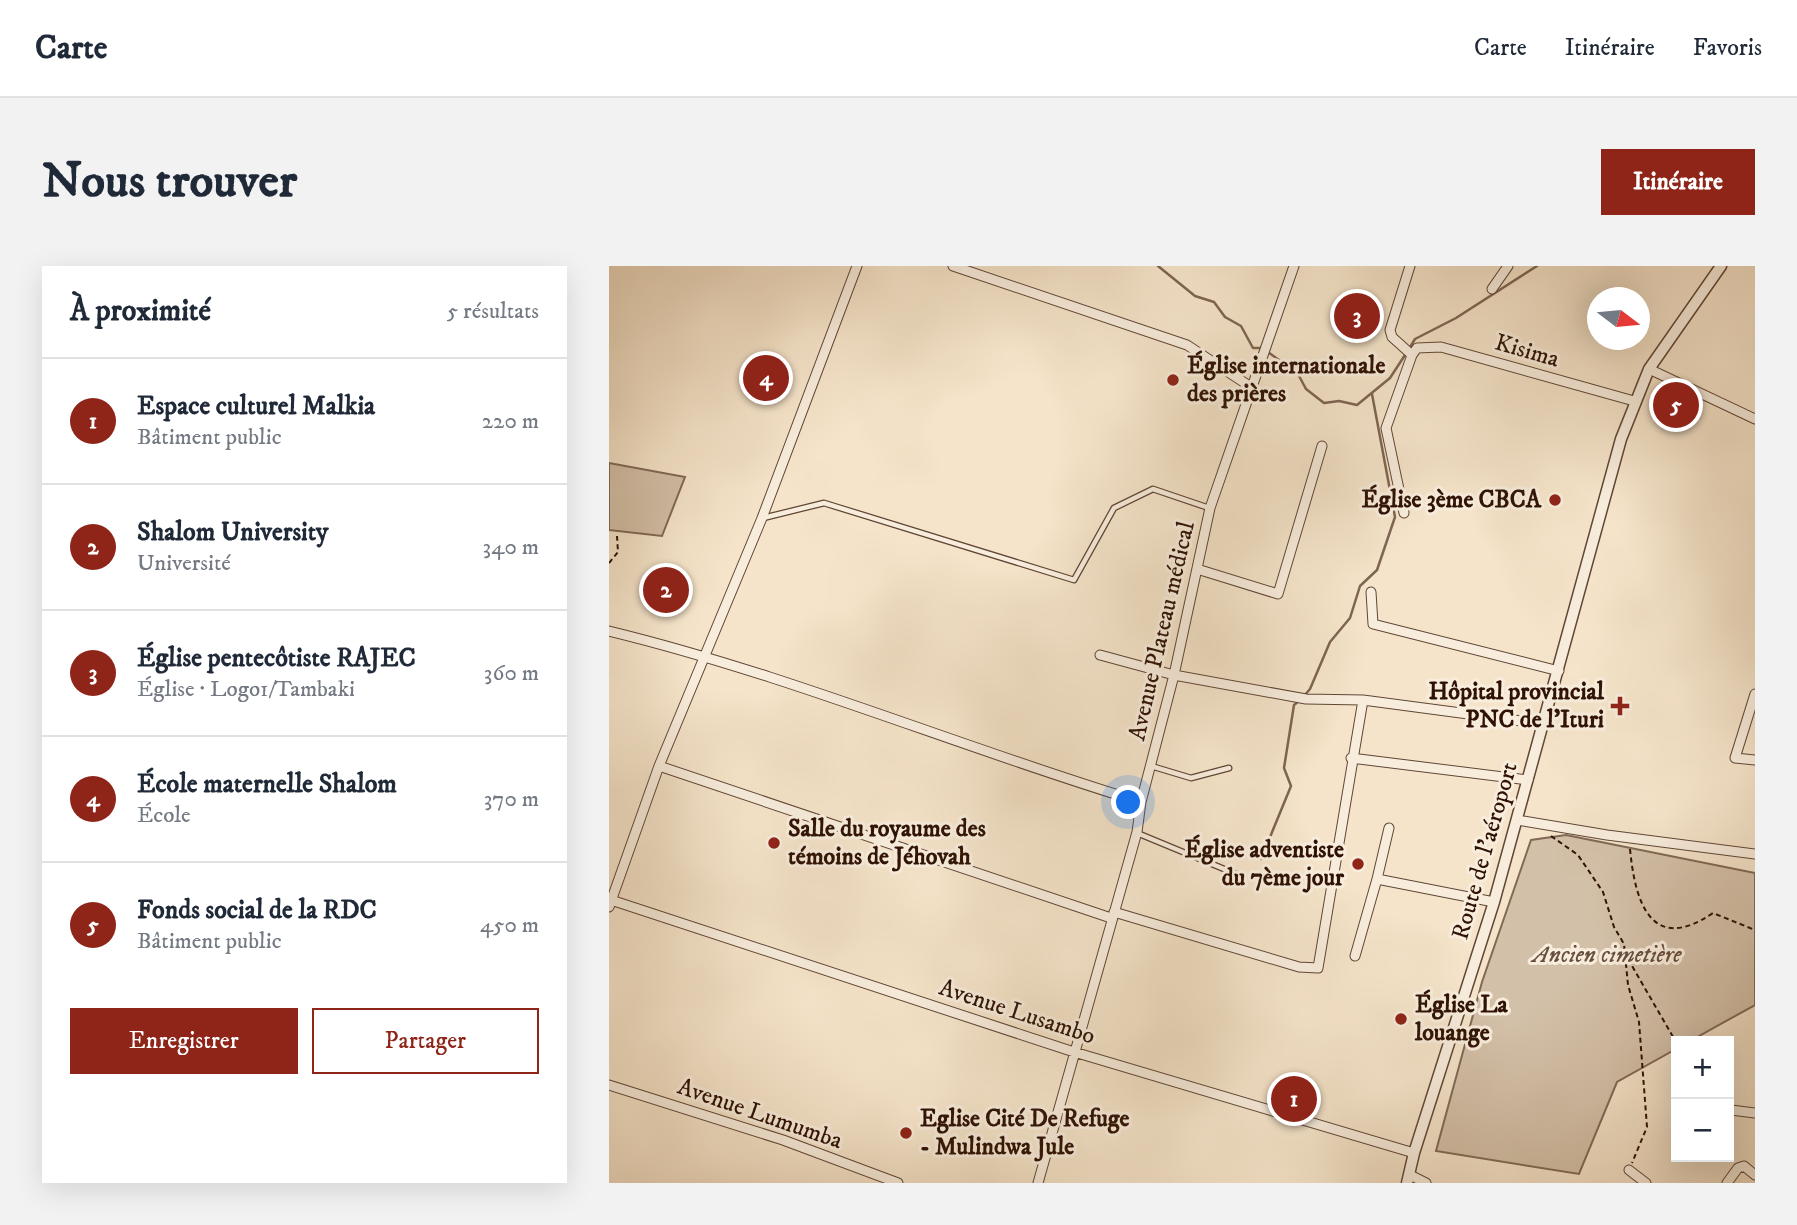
<!DOCTYPE html>
<html lang="fr">
<head>
<meta charset="utf-8">
<style>
	body { margin:0; font-family:"IM FELL DW Pica",serif; background:#f2f2f3; color:#1f2937 }
	.controls { position:absolute; right:21px; bottom:21px; display:grid; overflow:hidden; border-radius:0px; box-shadow:0 7px 28px #0002 }
	.controls button { width:63px; height:63px; display:grid; place-items:center; padding:0; border:0; border-bottom:2px solid #e0e1e3; background:#fff; color:#1f2937; font:35px sans-serif }
	.compass { position:absolute; left:978px; top:21px; width:63px; height:63px; border-radius:50%; background:#fff; box-shadow:0 7px 28px #0002; rotate:106deg }
	.you { position:absolute; left:520px; top:537px; width:24px; height:24px; margin:-18px; border:5px solid #fff; border-radius:50%; background:#1a73e8; box-shadow:0 0 0 10px #1a73e833 }
	.badge { display:grid; place-items:center; width:46px; height:46px; border-radius:50%; background:#8f2418; color:#fff; font-size:23px; font-weight:700 }
	.pin { position:absolute; translate:-50% -50%; border:4px solid #fff; box-shadow:0 2px 7px #0006 }
	.list { margin:0; padding:0; list-style:none }
	h2 { display:flex; justify-content:space-between; align-items:center; height:91px; margin:0; padding:0 28px; font-size:30px }
	h2 small { font-size:23px; font-weight:400; color:#747a83 }
	.list li { display:grid; grid-template-columns:46px 1fr auto; gap:21px; align-items:center; box-sizing:border-box; height:126px; padding:0 28px; border-top:2px solid #e0e1e3 }
	.list b { display:block; font-size:26px; white-space:nowrap }
	.list p { margin:0; font-size:23px; white-space:nowrap; color:#747a83 }
	.list em { font-size:23px; font-style:normal; color:#747a83 }
	.actions { display:flex; gap:14px; padding:21px 28px }
	.actions a { flex:1; padding:16px 0; border:2px solid #8f2418; border-radius:0px; text-align:center; font-size:24px; color:#8f2418 }
	.actions .main { background:#8f2418; color:#fff }
	.map { position:relative; flex:none; width:1146px; height:917px; overflow:hidden; border-radius:0px }
	header { display:flex; align-items:center; gap:42px; box-sizing:border-box; height:98px; padding:0 35px; background:#fff; border-bottom:2px solid #e0e1e3 }
	header strong { font-size:33px }
	nav { display:flex; gap:38px; margin-inline-start:auto; font-size:24px }
	.intro { display:flex; align-items:center; justify-content:space-between; box-sizing:border-box; height:168px; padding:0 42px }
	h1 { margin:0; font-size:49px }
	.button { padding:18px 32px; border-radius:0px; background:#8f2418; color:#fff; font-size:24px; font-weight:700 }
	main { display:flex; gap:42px; padding:0 42px }
	aside { flex:1; background:#fff; border-radius:0px; box-shadow:0 7px 28px #0002 }
	.map>svg:first-child { display:block }
	.green { fill:#d3c0a8; stroke:#816956; stroke-width:2 }
	.lines { fill:none; stroke-linecap:round; stroke-linejoin:round }
	.stream { stroke:#7e6552; stroke-width:2.5 }
	.service-casing { stroke:#604635; stroke-width:7 }
	.minor-casing { stroke:#604635; stroke-width:11 }
	.tertiary-casing { stroke:#604635; stroke-width:13 }
	.path { stroke:#2f1203; stroke-width:2; stroke-dasharray:5 3.5; stroke-linecap:butt }
	.service { stroke:#f8eddd; stroke-width:4.5 }
	.minor { stroke:#f8eddd; stroke-width:9 }
	.tertiary { stroke:#f8eddd; stroke-width:10 }
	.poi-dot { fill:#8f2418; stroke:#f8eddd; stroke-width:2.5 }
	.labels { text-anchor:middle; dominant-baseline:central; stroke-width:6; stroke-linejoin:round; paint-order:stroke }
	.street-label { font-size:24px; fill:#2f1203; stroke:#f8eddd }
	.poi-label { font-size:24px; font-weight:bold; fill:#2f1203; stroke:#f8eddd; text-anchor:start }
	.park-label { font-size:24px; font-style:italic; fill:#684f3d; stroke:#f8eddd }
</style>
</head>
<body>
<header>
<strong>Carte</strong>
<nav><a>Carte</a><a>Itinéraire</a><a>Favoris</a></nav>
</header>
<div class="intro"><h1>Nous trouver</h1><a class="button">Itinéraire</a></div>
<main>
<aside>
<h2>À proximité<small>5 résultats</small></h2>
<ul class="list">
<li><span class="badge">1</span><div><b>Espace culturel Malkia</b><p>Bâtiment public</p></div><em>220 m</em></li>
<li><span class="badge">2</span><div><b>Shalom University</b><p>Université</p></div><em>340 m</em></li>
<li><span class="badge">3</span><div><b>Église pentecôtiste RAJEC</b><p>Église · Logo1/Tambaki</p></div><em>360 m</em></li>
<li><span class="badge">4</span><div><b>École maternelle Shalom</b><p>École</p></div><em>370 m</em></li>
<li><span class="badge">5</span><div><b>Fonds social de la RDC</b><p>Bâtiment public</p></div><em>450 m</em></li>
</ul>
<div class="actions"><a class="main">Enregistrer</a><a>Partager</a></div>
</aside>
<div class="map">
<svg width="1146" height="917" viewBox="0 0 1146 917">
	<rect width="100%" height="100%" fill="#f5e4ca"/>
	<filter id="stains"><feTurbulence type="fractalNoise" baseFrequency=".00286" numOctaves="4"/><feColorMatrix values="0 0 0 0 .2 0 0 0 0 .09 0 0 0 0 .02 0 0 0 .5 -.17"/></filter>
	<radialGradient id="worn" r=".72"><stop offset=".6" stop-color="#630" stop-opacity="0"/><stop offset="1" stop-color="#630" stop-opacity=".3"/></radialGradient>
	<path class="green" d="M0,197l76,14 -23,59 -53,-6z
		M957,569l189,38v132l-65,36h-14v8l-59,33 -38,92 -143,-23 46,-169 49,-142z"/>
	<g class="lines">
		<path class="stream" d="M549,0l37,30 19,6 11,15 16,9 12,22h10
			M800,83l6,-10 41,-21 81,-52
			M659,86l30,22 8,15 18,14 15,-2 18,4 33,-27 15,-23
			M695,430l6,-7 20,-47 20,-24 10,-32 17,-16 18,-53 -23,-123
			M652,593l30,-73 -7,-18 10,-63 5,-4"/>
		<defs>
			<path id="service" d="M154,252l61,-15 250,77 40,-72 39,-19 56,19
				M542,500l40,12 38,-10
				M528,567l104,43"/>
			<path id="minor" d="M344,0l234,79 64,42
				M801,0l-20,64 2,7 20,18
				M883,23l16,-23
				M803,89l5,-7 24,-1 193,54
				M1040,103l106,50
				M795,247l-18,-85 26,-73
				M588,303l81,25 44,-148
				M762,326l2,32 186,47
				M0,365c181,44 353,117 532,171
				M491,389l74,20 132,24 57,1 181,24
				M1146,428l-20,64 20,2
				M742,492l177,22
				M50,500l452,152
				M908,554l90,15 148,19
				M768,613l12,-51
				M2,634l463,152 340,101
				M0,641l50,-141 103,-248 95,-252
				M505,646l185,55 19,1 45,-268
				M746,690l22,-77 117,23
				M0,819l174,55 115,43
				M1122,844l24,3
				M1020,904l17,13
				M801,909l16,8
				M429,917l99,-351 4,-30 33,-127 36,-167 84,-242
				M1118,917l11,-15 6,-2 11,9"/>
			<path id="tertiary" d="M798,917l7,-30 80,-251 127,-463 28,-70 72,-103"/>
		</defs>
		<use href="#service" class="service-casing"/>
		<use href="#minor" class="minor-casing"/>
		<use href="#tertiary" class="tertiary-casing"/>
		<path class="path" d="M0,297l9,-11 -1,-16
			M942,570l27,19 25,37 11,35 10,17 4,41 11,37 8,105 -15,36
			M1021,583c5,53 21,106 83,64l42,17
			M1019,693l48,83"/>
		<use href="#service" class="service"/>
		<use href="#minor" class="minor"/>
		<use href="#tertiary" class="tertiary"/>
	</g>
	<g class="poi-dot">
		<circle cx="564" cy="114" r="7"/>
		<circle cx="946" cy="234" r="7"/>
		<path d="M1007.5 429.5h7v7h7v7h-7v7h-7v-7h-7v-7h7z"/>
		<circle cx="165" cy="577" r="7"/>
		<circle cx="749" cy="598" r="7"/>
		<circle cx="792" cy="753" r="7"/>
		<circle cx="297" cy="867" r="7"/>
	</g>
	<g class="labels">
		<g class="street-label">
			<text transform="translate(918 85) rotate(16)">Kisima</text>
			<text transform="translate(553 365) rotate(-77)">Avenue Plateau médical</text>
			<text transform="translate(876 585) rotate(-74)">Route de l'aéroport</text>
			<text transform="translate(408 746) rotate(18)">Avenue Lusambo</text>
			<text transform="translate(151 848) rotate(19)">Avenue Lumumba</text>
		</g>
		<g class="poi-label">
			<text x="578" y="100">Église internationale<tspan x="578" dy="28">des prières</tspan></text>
			<text x="932" y="234" text-anchor="end">Église 3ème CBCA</text>
			<text x="995" y="426" text-anchor="end">Hôpital provincial<tspan x="995" dy="28">PNC de l'Ituri</tspan></text>
			<text x="179" y="563">Salle du royaume des<tspan x="179" dy="28">témoins de Jéhovah</tspan></text>
			<text x="735" y="584" text-anchor="end">Église adventiste<tspan x="735" dy="28">du 7ème jour</tspan></text>
			<text x="806" y="739">Église La<tspan x="806" dy="28">louange</tspan></text>
			<text x="311" y="853">Eglise Cité De Refuge<tspan x="311" dy="28">- Mulindwa Jule</tspan></text>
		</g>
		<g class="park-label">
			<text x="998" y="689">Ancien cimetière</text>
		</g>
	</g>
	<rect width="100%" height="100%" filter="url(#stains)"/>
	<rect width="100%" height="100%" fill="url(#worn)"/>
</svg>
<div class="controls">
<button>+</button>
<button>−</button>
</div>
<svg class="compass" viewBox="-18 -18 36 36"><path d="M0-13l5 13h-10z" fill="#e53935"/><path d="M0 13l5-13h-10z" fill="#747a83"/></svg>
<div class="you"></div>
<div class="pin badge" style="left:685px;top:833px">1</div>
<div class="pin badge" style="left:57px;top:324px">2</div>
<div class="pin badge" style="left:748px;top:50px">3</div>
<div class="pin badge" style="left:157px;top:112px">4</div>
<div class="pin badge" style="left:1067px;top:139px">5</div>
</div>
</main>
</body>
</html>
